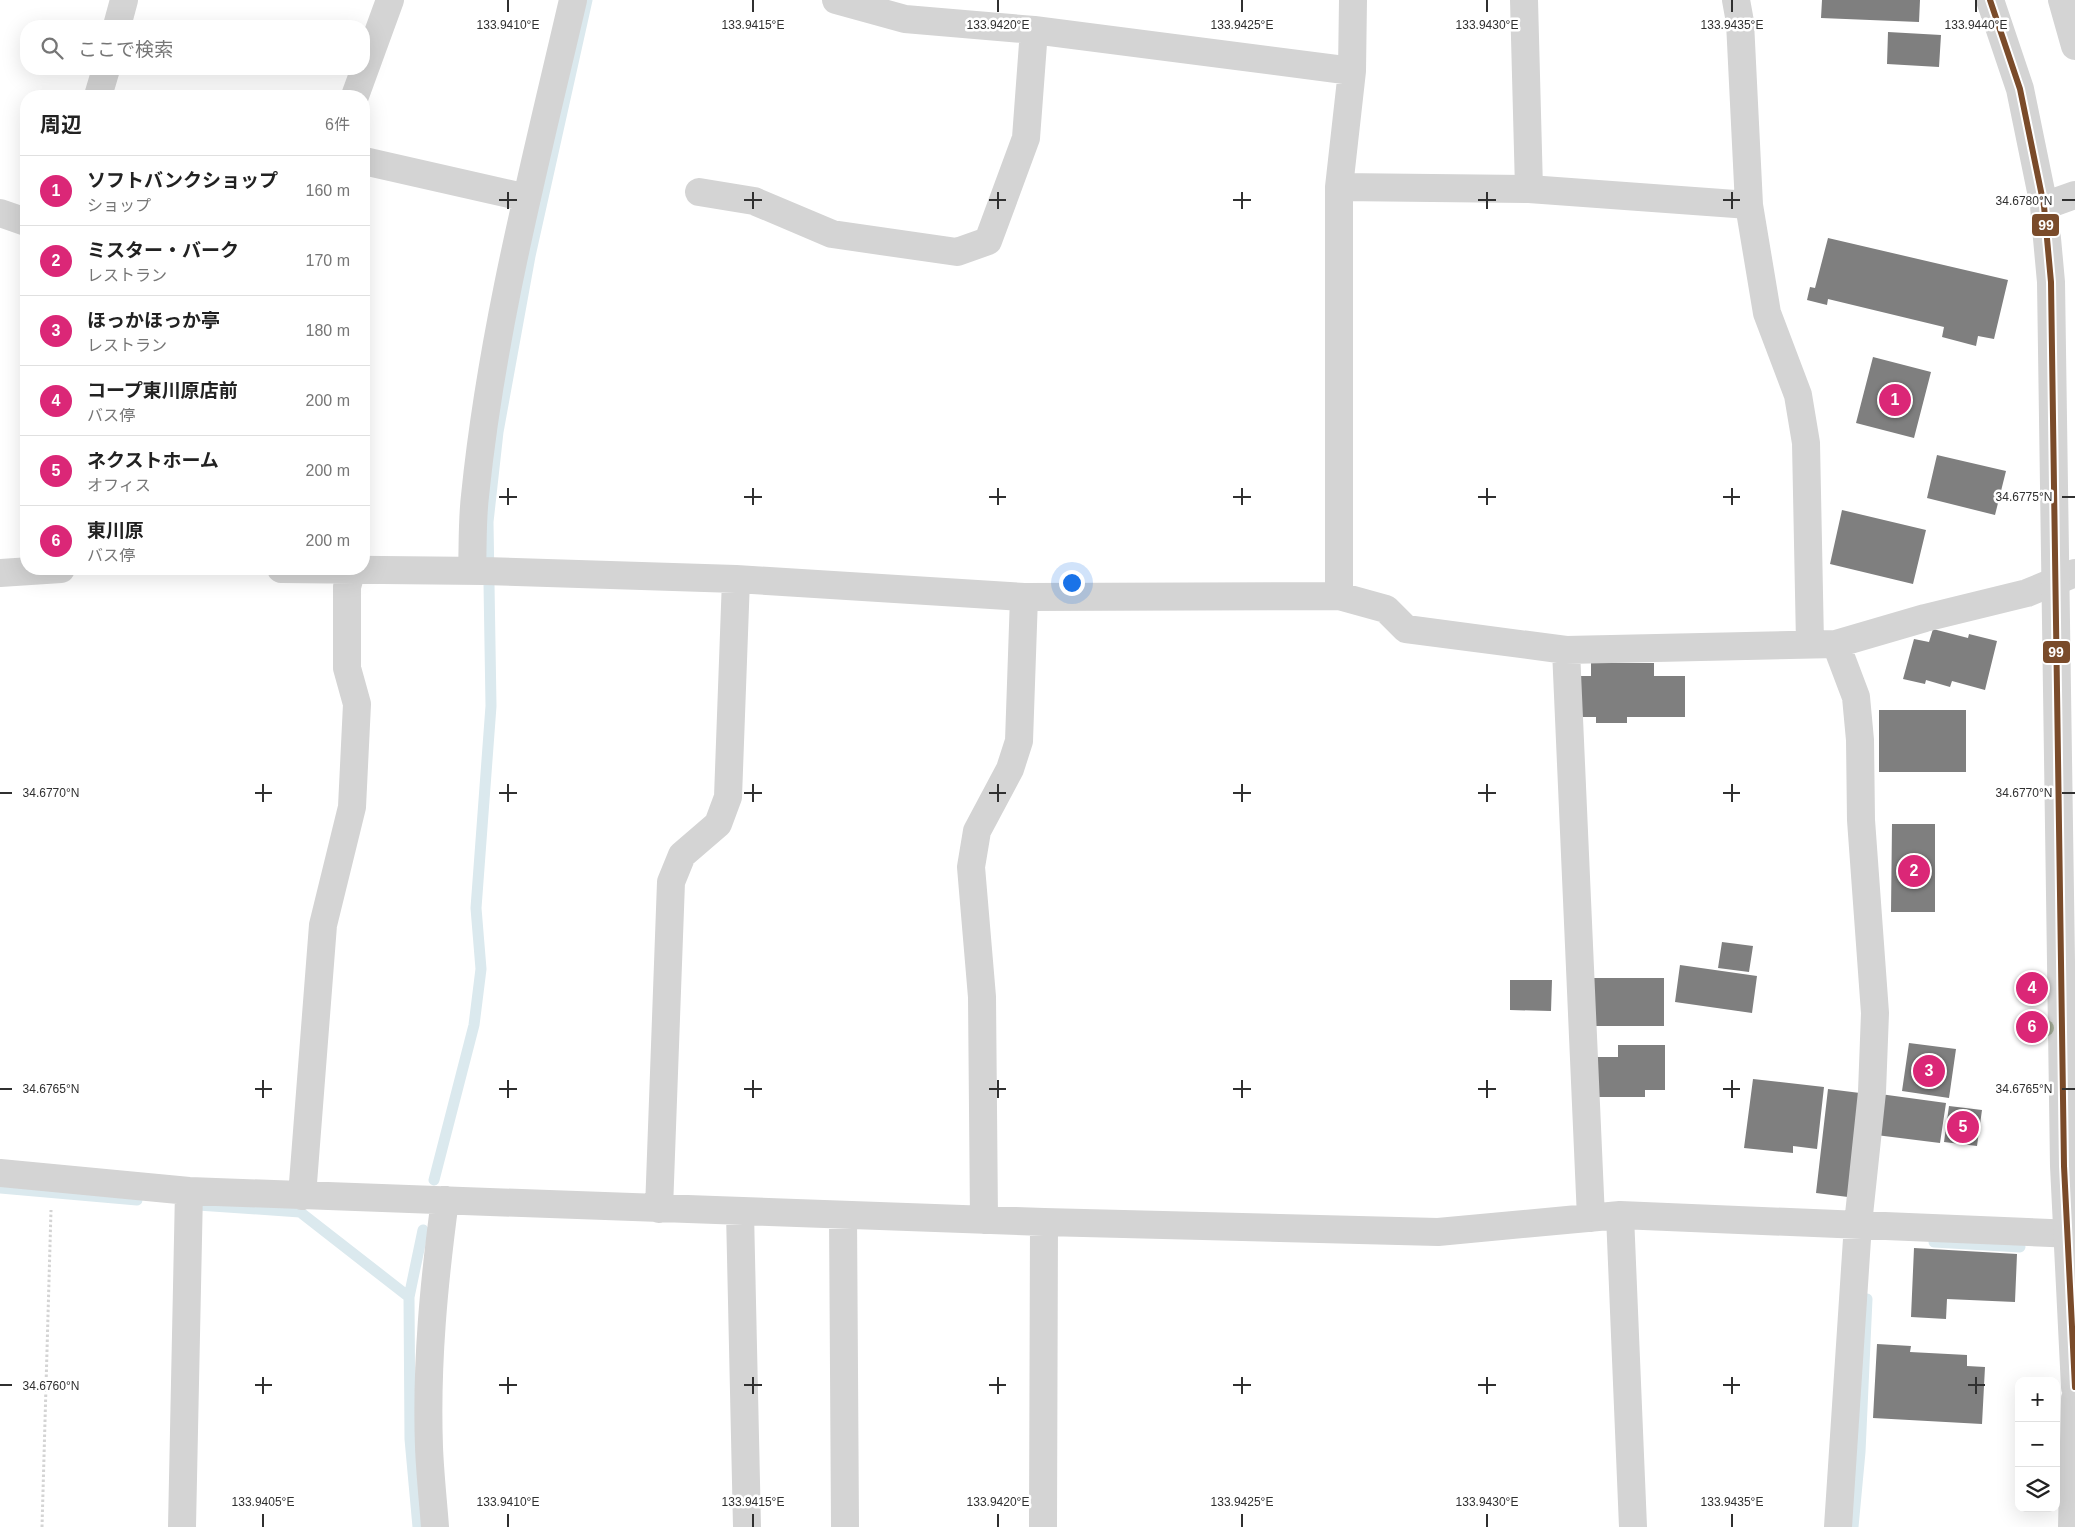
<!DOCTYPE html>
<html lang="ja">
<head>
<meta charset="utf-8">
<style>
	body { margin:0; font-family:Arial,"Noto Sans JP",sans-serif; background:#f2f2f2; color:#222 }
	.controls { position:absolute; right:15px; bottom:15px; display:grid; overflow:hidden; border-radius:10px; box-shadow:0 5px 20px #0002 }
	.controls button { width:45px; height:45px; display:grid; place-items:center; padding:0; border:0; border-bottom:1px solid #e0e0e0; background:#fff; color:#222; font:25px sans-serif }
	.you { position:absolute; left:1071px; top:582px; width:18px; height:18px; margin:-12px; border:4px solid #fff; border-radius:50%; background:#1a73e8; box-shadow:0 0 0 8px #1a73e833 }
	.badge { display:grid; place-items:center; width:32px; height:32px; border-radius:50%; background:#db2777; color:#fff; font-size:16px; font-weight:700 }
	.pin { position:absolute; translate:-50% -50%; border:2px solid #fff; box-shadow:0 1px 5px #0006 }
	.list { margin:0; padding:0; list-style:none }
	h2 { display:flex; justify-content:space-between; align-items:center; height:65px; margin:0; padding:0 20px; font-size:21px }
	h2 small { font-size:16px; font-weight:400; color:#767676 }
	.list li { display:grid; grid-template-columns:32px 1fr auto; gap:15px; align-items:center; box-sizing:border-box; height:70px; padding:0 20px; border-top:1px solid #e0e0e0 }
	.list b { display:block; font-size:19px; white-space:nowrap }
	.list p { margin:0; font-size:16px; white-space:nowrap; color:#767676 }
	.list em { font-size:16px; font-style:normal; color:#767676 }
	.icon { flex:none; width:28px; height:28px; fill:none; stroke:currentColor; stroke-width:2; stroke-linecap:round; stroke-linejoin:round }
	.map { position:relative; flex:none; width:2075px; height:1527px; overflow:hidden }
	.search { position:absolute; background:#fff; box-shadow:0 5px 20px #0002; left:20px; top:20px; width:350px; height:55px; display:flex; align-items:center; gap:12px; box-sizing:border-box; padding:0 18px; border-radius:20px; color:#767676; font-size:19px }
	.panel { position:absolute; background:#fff; box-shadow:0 5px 20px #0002; left:20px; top:90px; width:350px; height:485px; border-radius:20px }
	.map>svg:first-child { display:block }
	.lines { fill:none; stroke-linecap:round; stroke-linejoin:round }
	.stream { stroke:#dbe9ee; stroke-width:11 }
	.building { fill:#7f7f7f }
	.path { stroke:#d4d4d4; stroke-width:3; stroke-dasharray:2.5 2.5; stroke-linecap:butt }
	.minor { stroke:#d4d4d4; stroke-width:28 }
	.tertiary { stroke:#d4d4d4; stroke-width:28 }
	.bus-1-casing { stroke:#fff; stroke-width:10 }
	.bus-1 { stroke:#7a4b2a; stroke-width:6 }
	.tree { fill:#a3ac97 }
	.ticks { fill:none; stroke:#303030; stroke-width:2 }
	.ticks-label { font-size:12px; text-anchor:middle; fill:#303030; stroke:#fff; stroke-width:5; stroke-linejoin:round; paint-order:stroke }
	.line-badge { stroke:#fff; stroke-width:2 }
	.badge-label { font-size:14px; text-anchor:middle; font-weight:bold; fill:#fff }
</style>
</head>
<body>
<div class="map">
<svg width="2075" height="1527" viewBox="0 0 2075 1527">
	<rect width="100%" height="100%" fill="#fff"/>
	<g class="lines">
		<path class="stream" d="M434,1180l40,-155 7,-56 -5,-61 15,-202 -3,-184 10,-90 32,-176 57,-256
			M0,1188l137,12
			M198,1205l102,7 109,85 1,142 8,88
			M1934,1242l86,5
			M409,1297l14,-67
			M1853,1527l7,-75 7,-153"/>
	</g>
	<path class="building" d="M1822,0h98l-1,22 -98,-4z
		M1888,32l53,3 -2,32 -52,-3z
		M1828,238l180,42 -14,59 -16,-3 -2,10 -34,-9 2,-10 -116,-28 -1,6 -20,-5 3,-13 5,1z
		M1873,357l58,15 -17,66 -58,-15z
		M1937,455l69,16 -11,44 -68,-17z
		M1842,510l84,20 -13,54 -83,-20z
		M1933,629l35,9 1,-4 28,7 -12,49 -33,-9 -2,6 -24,-7 -1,4 -22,-5 11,-40 15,3z
		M1591,663h63v13h31v41h-58v6h-31v-6h-20v-41h15z
		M1879,710h87v62h-87z
		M1892,824h43v88h-44z
		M1722,942l31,4 -4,26 -31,-4z
		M1680,965l77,11 -5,37 -77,-11z
		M1584,978h80v48h-70z
		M1510,980h42l-1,31 -41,-1z
		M1909,1043l47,6 -7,49 -47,-7z
		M1618,1045h47v45h-20v7h-55v-40h28z
		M1753,1079l71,8 -7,62 -24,-3v7l-49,-5z
		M1828,1089l32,4 -12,104 -32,-4z
		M1880,1094l66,9 -6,40 -64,-8z
		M1949,1106l33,4 -5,36 -33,-4z
		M1914,1248l103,6 -2,48 -68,-3 -1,20 -35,-2z
		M1877,1344l34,2 -1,6 57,3v11l18,1 -3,57 -109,-6z"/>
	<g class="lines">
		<path class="path" d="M42,1527l9,-317"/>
		<path class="minor" d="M836,0l69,19 129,11 318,41 -13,116v409
			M1524,0l5,189
			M1736,0l4,22 9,183 18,108 31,82 8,48 4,200
			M117,26l7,-26
			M1352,71l1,-71
			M98,96l8,-27
			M355,96l35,-96
			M364,161l163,37
			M1339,187l190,2 220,16
			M699,192l55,9 78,33 125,18 31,-11 38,-103 8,-108
			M0,213l26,9
			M281,569l203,2 252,8 288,18 315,-1 47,13 20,20 160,21 270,-6 89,-26 102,-25 48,-20
			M472,571c1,-25 0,-50 3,-75 17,-168 60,-332 98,-496
			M0,573l61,-4
			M1836,644l20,53 4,43 1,80 14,193 -3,79 -14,132 -20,303
			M1566,650l25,568
			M0,1173l189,18 855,31 394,10 182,-17 455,19
			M302,1196l21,-271 29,-118 5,-103 -10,-36v-81l5,-18
			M659,1209l12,-327 11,-27 36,-31 10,-27 8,-218
			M740,1212l7,315
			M843,1215l2,312
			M1620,1215l13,312
			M984,1220l-2,-223 -11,-130 6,-36 33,-62 9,-28 5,-144
			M182,1527l7,-336
			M435,1527c-2,-27 -5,-53 -6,-80 -3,-83 5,-165 16,-247
			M1043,1527l1,-305"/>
		<path class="tertiary" d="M1990,0l30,89 24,117 7,76 13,884 11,221
			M2062,0l13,46
			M2044,206l31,-11
			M2072,1527l3,-128"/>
		<defs>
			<path id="bus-1" d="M1990,0l30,89 24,117 7,76 13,884 11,221"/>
		</defs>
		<use href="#bus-1" class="bus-1-casing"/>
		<use href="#bus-1" class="bus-1"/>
	</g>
	<circle class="tree" cx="2046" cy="1028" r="8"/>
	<path class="ticks" d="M508,0v12M753,0v12M998,0v12M1242,0v12M1487,0v12M1732,0v12M1976,0v12M508,192v17M753,192v17M998,192v17M1242,192v17M1487,192v17M1732,192v17M499,200h18M744,200h18M989,200h17M1233,200h18M1478,200h18M1723,200h17M2062,200h13M508,488v17M753,488v17M998,488v17M1242,488v17M1487,488v17M1732,488v17M499,497h18M744,497h18M989,497h17M1233,497h18M1478,497h18M1723,497h17M2062,497h13M263,784v18M508,784v18M753,784v18M998,784v18M1242,784v18M1487,784v18M1732,784v18M0,793h12M255,793h17M499,793h18M744,793h18M989,793h17M1233,793h18M1478,793h18M1723,793h17M2062,793h13M263,1080v18M508,1080v18M753,1080v18M998,1080v18M1242,1080v18M1487,1080v18M1732,1080v18M0,1089h12M255,1089h17M499,1089h18M744,1089h18M989,1089h17M1233,1089h18M1478,1089h18M1723,1089h17M2062,1089h13M263,1377v17M508,1377v17M753,1377v17M998,1377v17M1242,1377v17M1487,1377v17M1732,1377v17M1976,1377v17M0,1385h12M255,1385h17M499,1385h18M744,1385h18M989,1385h17M1233,1385h18M1478,1385h18M1723,1385h17M1968,1385h17M263,1514v13M508,1514v13M753,1514v13M998,1514v13M1242,1514v13M1487,1514v13M1732,1514v13"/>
	<g class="ticks-label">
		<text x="508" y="29">133.9410°E</text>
		<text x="753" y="29">133.9415°E</text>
		<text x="998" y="29">133.9420°E</text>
		<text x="1242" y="29">133.9425°E</text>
		<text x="1487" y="29">133.9430°E</text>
		<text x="1732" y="29">133.9435°E</text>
		<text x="1976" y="29">133.9440°E</text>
		<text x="2024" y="205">34.6780°N</text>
		<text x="2024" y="501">34.6775°N</text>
		<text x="51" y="797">34.6770°N</text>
		<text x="2024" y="797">34.6770°N</text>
		<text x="51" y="1093">34.6765°N</text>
		<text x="2024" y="1093">34.6765°N</text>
		<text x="51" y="1390">34.6760°N</text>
		<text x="263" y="1506">133.9405°E</text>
		<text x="508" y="1506">133.9410°E</text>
		<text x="753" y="1506">133.9415°E</text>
		<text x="998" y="1506">133.9420°E</text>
		<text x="1242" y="1506">133.9425°E</text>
		<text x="1487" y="1506">133.9430°E</text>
		<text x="1732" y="1506">133.9435°E</text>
	</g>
	<g class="line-badge">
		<rect x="2031" y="213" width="29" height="24" rx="5" fill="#7a4b2a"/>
		<rect x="2042" y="640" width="29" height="24" rx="5" fill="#7a4b2a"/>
	</g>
	<g class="badge-label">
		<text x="2046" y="230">99</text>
		<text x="2056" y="657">99</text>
	</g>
</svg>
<div class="controls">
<button>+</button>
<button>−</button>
<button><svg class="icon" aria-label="layers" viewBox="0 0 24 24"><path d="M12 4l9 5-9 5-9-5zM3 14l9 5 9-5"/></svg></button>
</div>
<div class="you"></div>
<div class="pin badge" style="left:1895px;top:400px">1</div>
<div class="pin badge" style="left:1914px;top:871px">2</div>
<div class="pin badge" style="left:1929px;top:1071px">3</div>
<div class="pin badge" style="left:2032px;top:988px">4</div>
<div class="pin badge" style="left:1963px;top:1127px">5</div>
<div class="pin badge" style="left:2032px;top:1027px">6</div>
<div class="search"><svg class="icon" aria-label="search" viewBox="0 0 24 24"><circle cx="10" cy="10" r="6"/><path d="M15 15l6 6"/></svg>ここで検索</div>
<section class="panel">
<h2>周辺<small>6件</small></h2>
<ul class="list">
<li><span class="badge">1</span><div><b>ソフトバンクショップ</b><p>ショップ</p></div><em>160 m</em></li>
<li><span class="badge">2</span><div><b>ミスター・バーク</b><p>レストラン</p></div><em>170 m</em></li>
<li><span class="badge">3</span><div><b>ほっかほっか亭</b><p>レストラン</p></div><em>180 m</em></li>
<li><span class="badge">4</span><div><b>コープ東川原店前</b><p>バス停</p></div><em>200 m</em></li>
<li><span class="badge">5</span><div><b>ネクストホーム</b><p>オフィス</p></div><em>200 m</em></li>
<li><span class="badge">6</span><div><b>東川原</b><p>バス停</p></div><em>200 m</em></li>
</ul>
</section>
</div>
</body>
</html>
